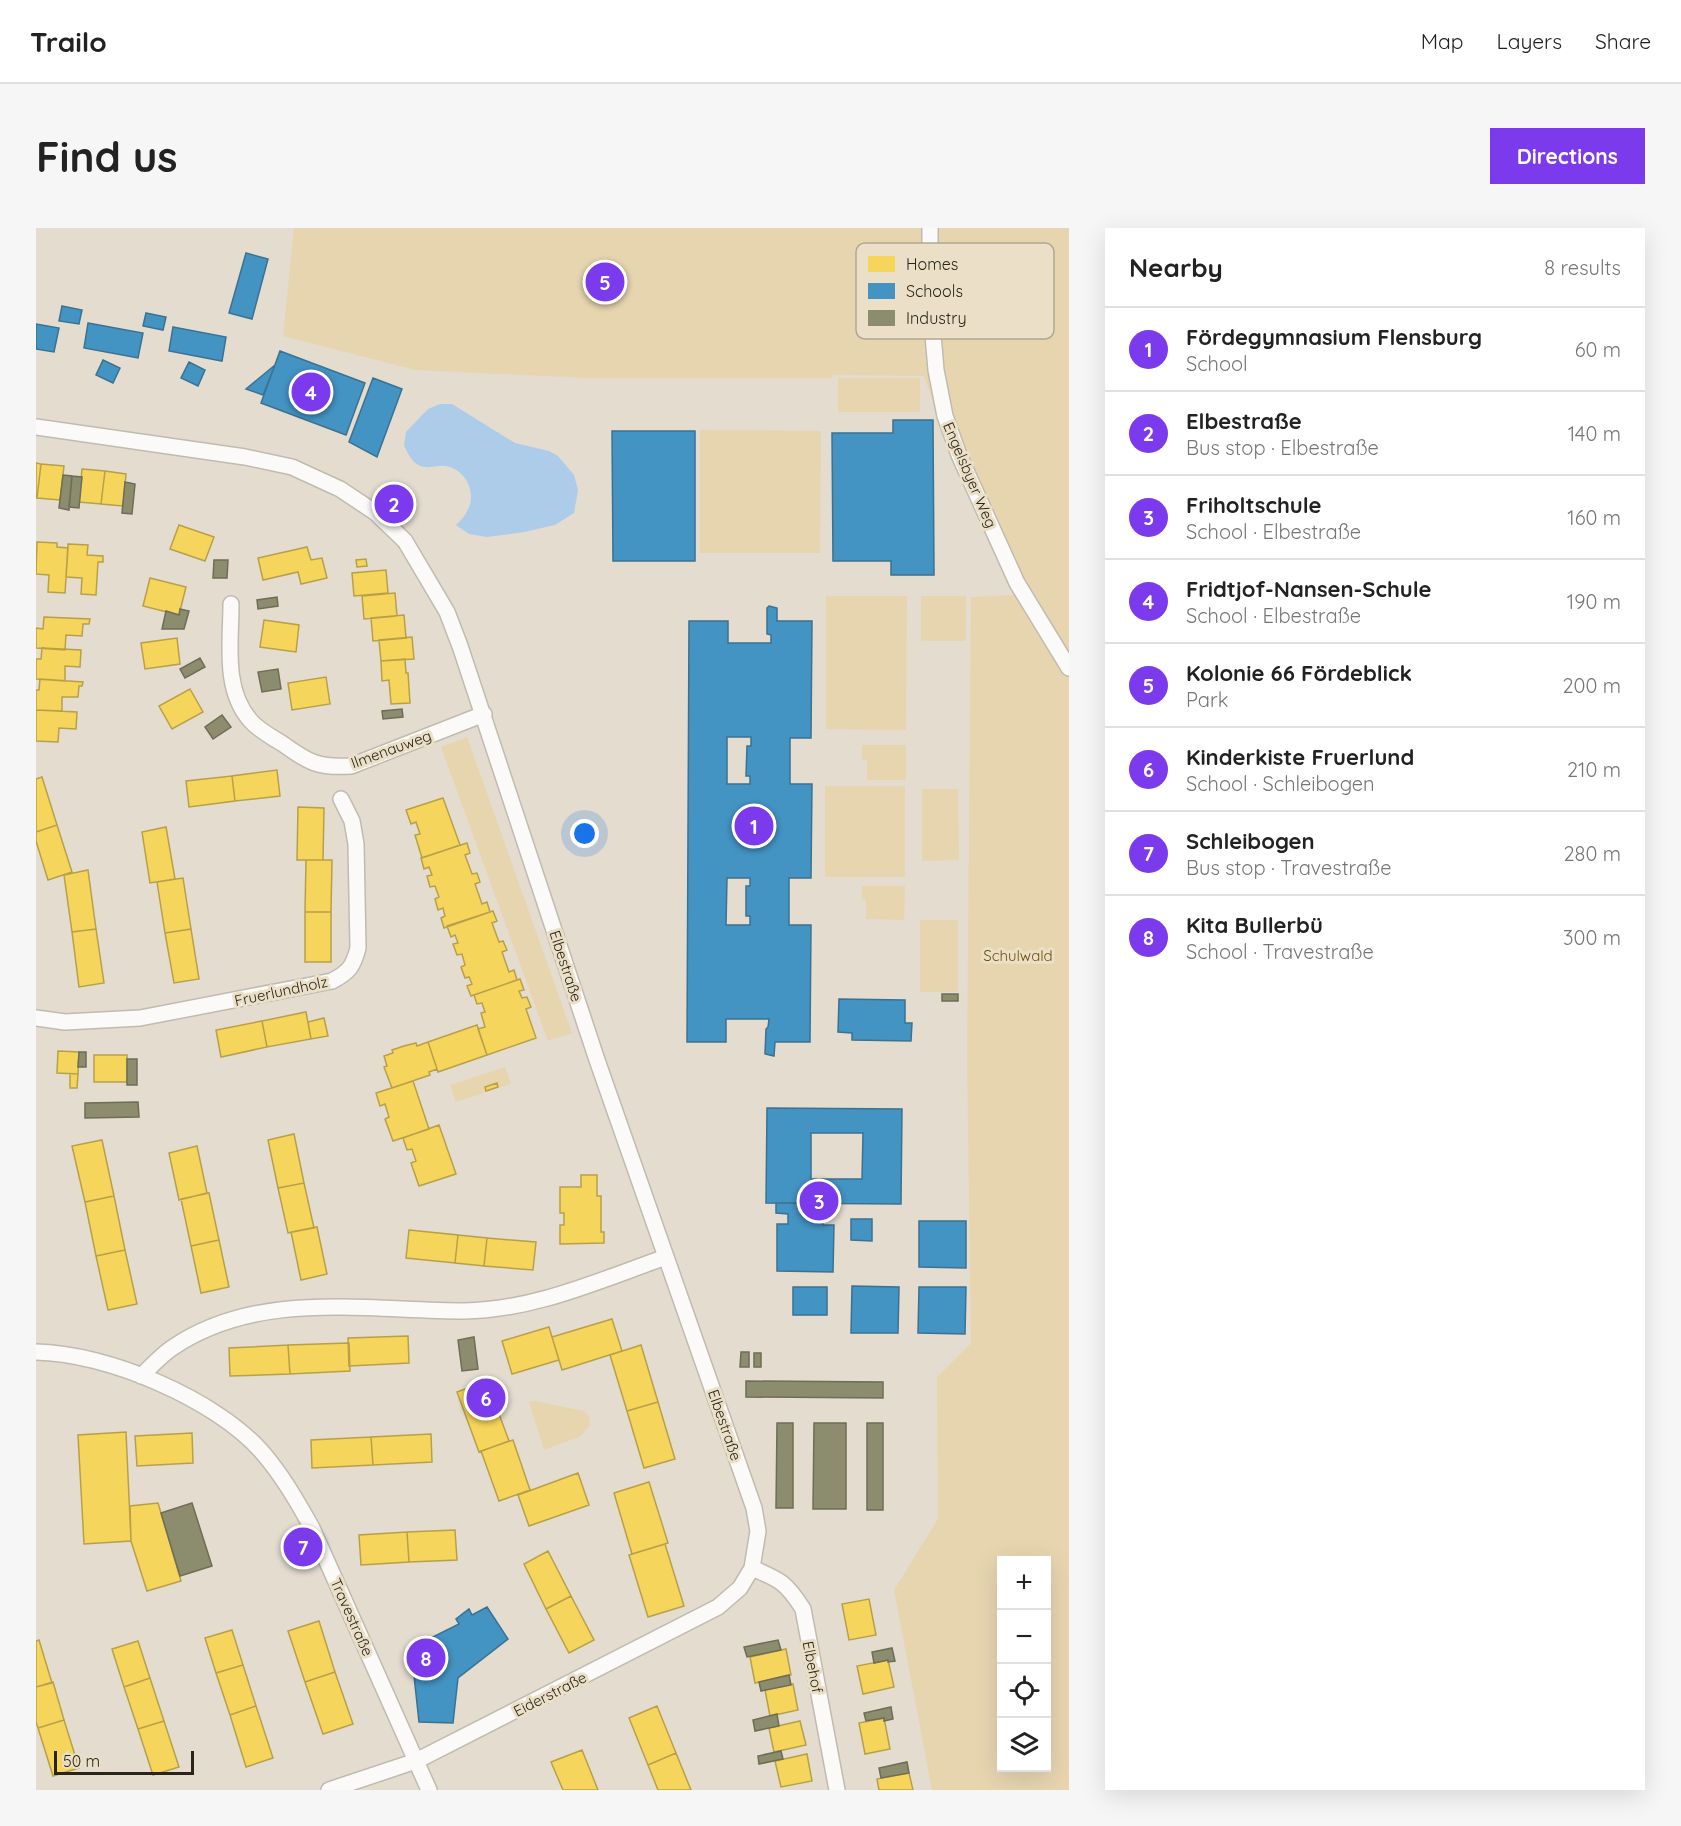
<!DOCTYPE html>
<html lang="en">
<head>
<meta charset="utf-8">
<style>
	body { margin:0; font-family:Quicksand,sans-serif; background:#f6f6f6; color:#222 }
	.controls { position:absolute; right:18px; bottom:18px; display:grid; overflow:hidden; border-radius:0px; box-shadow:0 6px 24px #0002 }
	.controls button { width:54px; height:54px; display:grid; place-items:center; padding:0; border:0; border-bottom:2px solid #e0e0e0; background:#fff; color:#222; font:30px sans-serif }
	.scale { position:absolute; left:18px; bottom:15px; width:140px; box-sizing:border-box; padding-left:6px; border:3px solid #29251b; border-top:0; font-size:16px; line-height:21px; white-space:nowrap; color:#29251b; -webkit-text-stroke:4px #ebe0c7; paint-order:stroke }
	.you { position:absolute; left:549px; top:606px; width:21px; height:21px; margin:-15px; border:4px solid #fff; border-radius:50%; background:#1a73e8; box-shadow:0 0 0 9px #1a73e833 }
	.badge { display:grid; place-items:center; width:39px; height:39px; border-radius:50%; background:#7c3aed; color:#fff; font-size:20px; font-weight:700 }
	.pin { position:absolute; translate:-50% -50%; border:3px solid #fff; box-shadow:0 2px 6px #0006 }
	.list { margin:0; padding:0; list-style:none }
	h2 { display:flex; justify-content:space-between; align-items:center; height:78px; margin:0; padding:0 24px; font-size:26px }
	h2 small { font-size:20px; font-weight:400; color:#767676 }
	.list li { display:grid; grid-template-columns:39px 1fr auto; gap:18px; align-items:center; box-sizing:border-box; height:84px; padding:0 24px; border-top:2px solid #e0e0e0 }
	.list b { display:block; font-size:22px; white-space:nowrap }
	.list p { margin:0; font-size:20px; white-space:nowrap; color:#767676 }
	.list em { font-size:20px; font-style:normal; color:#767676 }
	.icon { flex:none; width:33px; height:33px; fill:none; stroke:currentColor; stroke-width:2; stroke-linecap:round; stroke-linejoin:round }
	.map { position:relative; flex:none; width:1033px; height:1562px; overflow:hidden; border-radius:0px }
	header { display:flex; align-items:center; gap:36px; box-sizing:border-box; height:84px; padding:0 30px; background:#fff; border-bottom:2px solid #e0e0e0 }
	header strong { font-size:28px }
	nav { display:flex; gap:33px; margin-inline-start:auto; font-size:21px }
	.intro { display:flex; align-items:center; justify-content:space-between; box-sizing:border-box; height:144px; padding:0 36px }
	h1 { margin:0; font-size:42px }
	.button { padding:15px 27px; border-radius:0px; background:#7c3aed; color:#fff; font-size:21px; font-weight:700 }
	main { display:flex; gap:36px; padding:0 36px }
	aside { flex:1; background:#fff; border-radius:0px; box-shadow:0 6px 24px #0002 }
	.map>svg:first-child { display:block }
	.green { fill:#e7d5b0; fill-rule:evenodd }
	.water { fill:#adccea }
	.homes { fill:#f6d55c; stroke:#b8a048; stroke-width:1.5 }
	.schools { fill:#4393c3; stroke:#3b7291; stroke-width:1.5; fill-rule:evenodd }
	.industry { fill:#8c8c6e; stroke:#6e6d55; stroke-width:1.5 }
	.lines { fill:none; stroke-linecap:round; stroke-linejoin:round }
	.minor-casing { stroke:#c0bbb0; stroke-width:18 }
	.minor { stroke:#fbfaf8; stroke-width:15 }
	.labels { text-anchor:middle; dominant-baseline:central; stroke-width:6; stroke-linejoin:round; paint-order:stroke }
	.street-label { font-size:15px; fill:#29251b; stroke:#ebe0c7 }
	.park-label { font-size:15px; fill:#6e5305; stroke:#ebe0c7 }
	.key { fill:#ebe0c7; stroke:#b1a893; stroke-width:1.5 }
	.key-label { font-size:16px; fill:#29251b }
</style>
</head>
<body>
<header>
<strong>Trailo</strong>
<nav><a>Map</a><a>Layers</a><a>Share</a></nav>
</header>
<div class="intro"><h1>Find us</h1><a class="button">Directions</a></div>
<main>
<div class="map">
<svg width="1033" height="1562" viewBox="0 0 1033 1562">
	<rect width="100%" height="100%" fill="#e3dccf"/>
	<path class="green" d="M258,0h775v1562h-137l-38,-200 44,-71 -1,-142 34,-34 -4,-284 4,-462 45,-2 -64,-141 -28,-78 -91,-1 -1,3h-245l-172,-8 -132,-34zM966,1332h45v208h-45z
		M802,150h82v34h-82z
		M664,202l121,1 -1,122h-120z
		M790,368h81l-1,134 -80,-1z
		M885,368h45v45h-45z
		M431,509l105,296 -24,8 -107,-294z
		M826,517h44v35h-39v-20h-5z
		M789,558h80v91h-80z
		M886,561h36l1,71 -37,1z
		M826,658h43l-1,34 -38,-1v-19l-4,-1z
		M884,692h38v72h-38z
		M469,839l6,17 -55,18 -6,-17z
		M499,1173l49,10 5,6 1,8 -9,11 -37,14 -15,-48z"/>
	<path class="water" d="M404,176h12l63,39 34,8 9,5 16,19 4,15 -4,23 -19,12 -31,7 -37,5 -18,-3 -13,-9c8,-7 15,-17 15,-28 0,-15 -10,-28 -25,-31 -12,-2 -20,6 -32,-4 -4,-4 -7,-11 -10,-16l2,-14 22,-23z"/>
	<path class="homes" d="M0,235l5,1 -4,34h-1z
		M5,236l23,2 -4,34 -23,-2z
		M46,241l23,2 -4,33 -22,-2z
		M69,243l21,3 -3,32 -22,-2z
		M143,297l35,12 -9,24 -35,-12z
		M1,314l20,1v4l11,1 -3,45 -17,-1 1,-17 -13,-1z
		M32,316l20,1 -1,10 16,1v6h-5l-2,33 -15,-1 1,-16 -16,-1z
		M271,319l4,13 11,-2 5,20 -26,6 -3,-12 -35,8 -5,-22z
		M330,331l1,7 -10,1 -1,-7z
		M350,342l2,23 -34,3 -2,-23z
		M114,350l36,9 -7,28 -36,-9z
		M359,365l2,23 -33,3 -2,-23z
		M368,387l2,23 -33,3 -2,-23z
		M8,389l46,2 -1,5h-6l-1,12 -16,-1 -1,15 -29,-2v-20l7,1z
		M228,392l35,5 -3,27 -36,-5z
		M376,409l2,22 -33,2 -2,-21z
		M141,410l3,26 -35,5 -4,-26z
		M6,420l39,2 -1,17 -15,-1v15l-29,-2v-20h5z
		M369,431l1,14h2l2,30 -19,1 -2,-24 -7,1 -1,-20z
		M290,449l4,27 -38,6 -4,-27z
		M4,451l43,3 -1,4h-3l-1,11h-16v14l-26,-1v-20h3z
		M154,461l13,23 -31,17 -13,-23z
		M0,482l41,2 -1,17 -17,-1 -1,14 -22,-1z
		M241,542l3,26 -45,5 -3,-25z
		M196,548l3,25 -46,6 -3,-26z
		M6,549l15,48 -21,7v-53z
		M407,570l17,47 -38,13 -7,-23 5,-1 -4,-12 -5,2 -5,-14z
		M262,579l26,1 -1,52h-26z
		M21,597l15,47 -24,8 -12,-39v-9z
		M130,599l9,52 -25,4 -8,-51z
		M431,615l3,10 -5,2 7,19 5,-1 3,9 -5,2 7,20 5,-2 3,10 -46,16 -3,-10 4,-2 -2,-8 -5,2 -3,-11 4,-2 -4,-11 -5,1 -3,-11 5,-1 -3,-8 -5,2 -3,-11z
		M270,632h26l-1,52h-26z
		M52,642l8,59 -24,3 -8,-57z
		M147,650l8,51 -26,4 -8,-51z
		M457,683l4,10 -5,2 7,19 4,-1 4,9 -5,2 7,20 5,-2 3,10 -46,16 -4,-10 5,-2 -3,-7 -4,1 -4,-11 4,-2 -3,-11 -5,1 -4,-11 5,-1 -3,-8 -4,2 -4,-11z
		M269,684h26v50h-26z
		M60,701l8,54 -25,4 -7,-55z
		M155,701l8,50 -25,4 -9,-50z
		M484,751l4,11 -5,1 3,7 5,-1 4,10 -5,2 10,29 -49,17 -9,-26 7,-2 -4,-14 4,-1 -3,-9 -5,1 -3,-9z
		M270,784l5,27 -44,8 -5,-26z
		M288,790l4,18 -17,3 -3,-17z
		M226,793l5,26 -46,10 -5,-27z
		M441,797l10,30 -49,17 -10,-30z
		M392,814l9,27 -8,3 1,3 -38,13 -8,-21 3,-1 -3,-10 9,-3 -1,-3 12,-4 12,-3 1,3z
		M22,823l21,1 -1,22 -21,-1z
		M58,827h33v27h-33z
		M34,846h8l-1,14h-7z
		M377,853l16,48 -36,12 -8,-22 4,-2 -4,-13 -5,2 -4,-13z
		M461,855l1,4 -12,4 -1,-4z
		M403,897l17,49 -37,12 -8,-23 5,-2 -4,-12 -5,1 -4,-12z
		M258,906l10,49 -26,5 -10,-48z
		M66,912l12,56 -29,6 -13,-56z
		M161,918l10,47 -28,7 -10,-47z
		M545,947h16v21h4v36h3v11l-44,1v-19h4v-12h-4v-26h21z
		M268,955l10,45 -26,5 -10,-45z
		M173,965l10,47 -28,6 -10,-47z
		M78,968l11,54 -29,6 -11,-54z
		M281,999l10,47 -26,6 -10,-48z
		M373,1002l49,5 -3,28 -49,-5z
		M422,1007l29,3 -3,28 -29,-3z
		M451,1010l49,4 -3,28 -49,-4z
		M183,1012l10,47 -28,6 -10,-47z
		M89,1022l12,54 -29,6 -12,-54z
		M576,1091l10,32 -60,19 -10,-33z
		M513,1099l10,33 -47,14 -10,-33z
		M372,1108l1,27 -60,3 -1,-28z
		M313,1115l1,28 -60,3 -2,-29z
		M252,1117l2,29 -60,2 -1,-28z
		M605,1117l17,57 -31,9 -17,-56z
		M451,1153l22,60 -30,11 -22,-60z
		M622,1174l17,57 -31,9 -17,-57z
		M90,1204l5,109 -47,3 -6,-109z
		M156,1205l1,30 -56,3 -2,-30z
		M395,1206l1,28 -59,3 -2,-28z
		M335,1209l2,28 -61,3 -1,-28z
		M477,1212l17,50 -31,11 -18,-50z
		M542,1245l11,32 -60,21 -11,-31z
		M613,1254l19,61 -36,11 -18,-61z
		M122,1275l23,78 -34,10 -16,-50 -1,-35z
		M419,1302l2,30 -48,2 -2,-30z
		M371,1304l2,30 -48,3 -2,-30z
		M629,1316l19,62 -36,11 -19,-62z
		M512,1323l23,45 -25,13 -22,-45z
		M535,1368l23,44 -25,13 -23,-44z
		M833,1371l7,36 -27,5 -7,-36z
		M283,1393l16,51 -30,10 -17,-51z
		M196,1402l11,35 -27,8 -11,-35z
		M3,1412l13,43 -16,4v-46z
		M102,1413l12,37 -26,9 -12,-38z
		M750,1421l5,26 -36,8 -5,-26z
		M852,1432l6,27 -31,7 -6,-28z
		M207,1437l13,41 -26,9 -14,-42z
		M299,1444l18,52 -30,10 -18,-52z
		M114,1450l14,43 -26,8 -14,-42z
		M17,1454l11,38 -26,8 -2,-6v-35z
		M757,1456l5,26 -28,6 -5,-26z
		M220,1478l17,52 -27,9 -16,-52z
		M621,1478l19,47 -28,12 -19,-47z
		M848,1490l6,31 -25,5 -6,-31z
		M28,1492l15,48 -26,8 -15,-48z
		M128,1493l15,46 -26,8 -15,-46z
		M764,1493l6,24 -32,7 -5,-24z
		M546,1522l16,40h-35l-12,-28z
		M640,1525l15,37h-33l-10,-25z
		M771,1526l5,27 -31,6 -6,-26z
		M873,1545l4,17h-34l-2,-11z"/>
	<path class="schools" d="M210,25l22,6 -16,60 -23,-6z
		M26,78l20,4 -3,14 -20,-3z
		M110,85l20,4 -3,13 -20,-4z
		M52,95l55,10 -5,25 -54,-10z
		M0,96l23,4 -5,24 -18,-3z
		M137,99l53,10 -4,24 -53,-10z
		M244,123l85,32 -19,52 -85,-32z
		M67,132l17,8 -7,15 -17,-8z
		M153,134l16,8 -7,16 -17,-8z
		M239,137l-12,30 -17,-6z
		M337,150l29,11 -25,68 -28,-15z
		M857,192h40l1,155h-43v-14h-58l-1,-128h61z
		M576,203h83v130h-82z
		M733,378l8,2v13h35l-1,117h-21v46h22l-1,94h-22v47h22l-1,117h-35l-1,14 -9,-2 1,-25 2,-2 1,-8h-43v23h-39l2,-421h39v22h43v-8l-4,-1v-26zM691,509h24v9h-4l-1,30h4v8h-23zM691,650h23v8h-4v30h4v9h-24z
		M803,771l66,1v23h7l-1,18 -59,-1v-7l-14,-1z
		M731,880l135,1 -1,95 -135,-1zM775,905h52l-1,46h-51z
		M740,975h47v22h11l-1,47 -56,-1v-47h11v-10l-12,-1z
		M815,991h21v22l-21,-1z
		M883,993h47v47l-47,-1z
		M816,1058l47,1 -1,46h-47z
		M757,1059h34v28h-34z
		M883,1059h47l-1,47 -47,-1z
		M451,1379l21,32 -50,39 -5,45 -34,-1 -8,-74 48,-24 -3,-5 13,-10 3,6z"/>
	<path class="industry" d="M27,247l9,1 -3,34 -10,-2z
		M36,248l10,1 -3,31 -10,-1z
		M89,254l10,2 -3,30 -10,-1z
		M178,332h14l-1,18h-14z
		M241,369l1,9 -20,3 -1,-9z
		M144,381l9,2 -5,18h-22l4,-18 13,4z
		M164,430l5,9 -20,11 -5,-9z
		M242,441l3,20 -19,3 -4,-20z
		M366,481l1,8 -20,2 -1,-8z
		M186,487l9,12 -18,12 -8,-12z
		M906,766h16v7h-16z
		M43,824h7v15h-8z
		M91,831h10v26h-10z
		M102,874l1,15 -54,1v-15z
		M438,1109l4,32 -16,2 -4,-31z
		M705,1124h8v15h-9z
		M718,1125h7v14h-7z
		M710,1153l137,1v16l-137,-1z
		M741,1195h16v85h-17z
		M778,1195h32v86h-33z
		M831,1195h16v87h-16z
		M156,1275l20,63 -32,10 -19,-63z
		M742,1412l3,10 -34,7 -3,-10z
		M856,1420l3,13 -7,1v-2l-14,3 -2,-11z
		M753,1447l2,10 -30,6 -2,-9z
		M855,1479l2,12 -9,2v-3l-18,3 -2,-8z
		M741,1486l2,12 -24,5 -2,-11z
		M745,1523l2,8 -24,5 -1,-8z
		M871,1534l2,11 -28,5 -2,-10z"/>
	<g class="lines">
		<defs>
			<path id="minor" d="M894,0v72l6,70 9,46 14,39 58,128 52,85
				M0,199l209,30 47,10 48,22 36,24 29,28 42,71 13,34 137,414 157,448 4,23 -6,37 -12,20 -22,19 -302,154 -87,29
				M195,376c0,38 -8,85 19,116 8,10 22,17 33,24 26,19 36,24 68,22l133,-52
				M0,790l29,4 75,-4 192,-37c17,-9 21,-14 26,-33l-2,-104 -4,-23 -11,-22
				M0,1124c70,1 180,47 226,100 20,23 35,49 50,76l117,262
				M105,1148c10,-9 19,-20 31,-28 86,-59 195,-37 292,-37 71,-1 136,-31 202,-54
				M716,1340c28,12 34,14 51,41l34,181"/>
		</defs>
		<use href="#minor" class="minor-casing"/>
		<use href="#minor" class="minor"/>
	</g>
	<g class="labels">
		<g class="street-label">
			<text transform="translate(934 247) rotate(67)">Engelsbyer Weg</text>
			<text transform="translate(355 521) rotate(-20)">Ilmenauweg</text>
			<text transform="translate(530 738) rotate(72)">Elbestraße</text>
			<text transform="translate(245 763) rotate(-12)">Fruerlundholz</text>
			<text transform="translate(689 1197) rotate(71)">Elbestraße</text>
			<text transform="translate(316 1389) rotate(66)">Travestraße</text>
			<text transform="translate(777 1439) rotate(79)">Elbehof</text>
			<text transform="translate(514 1466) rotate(-27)">Eiderstraße</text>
		</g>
		<g class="park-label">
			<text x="982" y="727">Schulwald</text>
		</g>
	</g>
	<rect x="820" y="15" width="198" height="96" rx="9" class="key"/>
	<rect x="832" y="28" width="27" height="16" fill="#f6d55c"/>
	<rect x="832" y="55" width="27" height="16" fill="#4393c3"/>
	<rect x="832" y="82" width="27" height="16" fill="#8c8c6e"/>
	<g class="key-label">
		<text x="870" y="42">Homes</text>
		<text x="870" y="69">Schools</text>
		<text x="870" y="96">Industry</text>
	</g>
</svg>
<div class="controls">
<button>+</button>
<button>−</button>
<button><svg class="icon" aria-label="locate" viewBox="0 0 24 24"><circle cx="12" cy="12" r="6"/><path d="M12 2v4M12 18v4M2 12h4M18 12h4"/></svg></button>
<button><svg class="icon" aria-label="layers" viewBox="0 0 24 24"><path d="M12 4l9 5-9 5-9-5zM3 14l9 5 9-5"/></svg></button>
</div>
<div class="scale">50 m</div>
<div class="you"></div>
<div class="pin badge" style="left:718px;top:598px">1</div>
<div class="pin badge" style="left:358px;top:276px">2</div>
<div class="pin badge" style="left:783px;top:973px">3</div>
<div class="pin badge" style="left:275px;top:164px">4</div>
<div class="pin badge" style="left:569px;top:54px">5</div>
<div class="pin badge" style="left:450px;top:1170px">6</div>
<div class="pin badge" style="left:267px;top:1319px">7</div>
<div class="pin badge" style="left:390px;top:1430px">8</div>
</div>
<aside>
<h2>Nearby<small>8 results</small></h2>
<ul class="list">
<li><span class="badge">1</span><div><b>Fördegymnasium Flensburg</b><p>School</p></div><em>60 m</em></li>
<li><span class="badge">2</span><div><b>Elbestraße</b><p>Bus stop · Elbestraße</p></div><em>140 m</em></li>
<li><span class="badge">3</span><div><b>Friholtschule</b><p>School · Elbestraße</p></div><em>160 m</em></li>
<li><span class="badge">4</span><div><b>Fridtjof-Nansen-Schule</b><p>School · Elbestraße</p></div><em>190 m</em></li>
<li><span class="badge">5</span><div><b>Kolonie 66 Fördeblick</b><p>Park</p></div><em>200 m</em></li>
<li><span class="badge">6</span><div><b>Kinderkiste Fruerlund</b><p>School · Schleibogen</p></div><em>210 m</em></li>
<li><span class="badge">7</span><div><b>Schleibogen</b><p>Bus stop · Travestraße</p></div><em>280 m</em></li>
<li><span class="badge">8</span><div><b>Kita Bullerbü</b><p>School · Travestraße</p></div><em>300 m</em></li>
</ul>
</aside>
</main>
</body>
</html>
